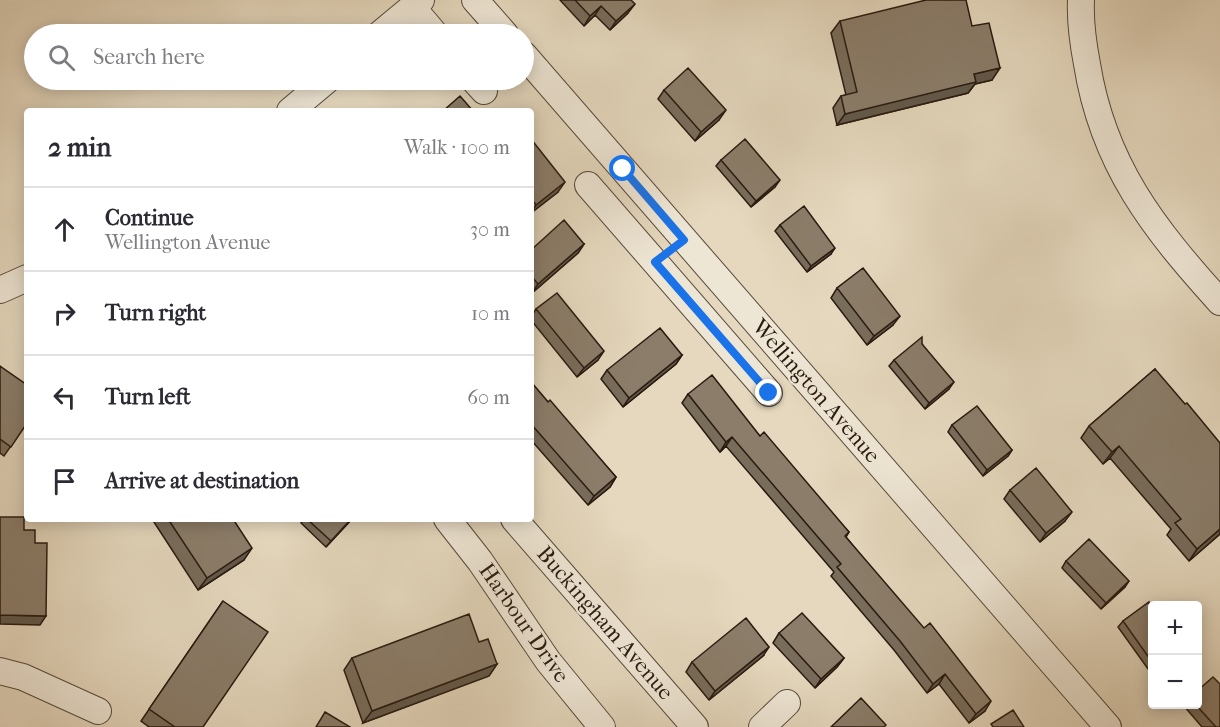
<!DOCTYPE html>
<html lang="en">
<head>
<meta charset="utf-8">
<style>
	body { margin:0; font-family:"IM FELL French Canon",serif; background:#f7f7f7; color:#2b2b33 }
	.controls { position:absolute; right:18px; bottom:18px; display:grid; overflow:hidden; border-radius:6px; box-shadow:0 3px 15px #0003 }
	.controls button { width:54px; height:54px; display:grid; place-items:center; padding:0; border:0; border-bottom:2px solid #e1e1e2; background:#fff; color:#2b2b33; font:30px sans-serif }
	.stop { position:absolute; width:18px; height:18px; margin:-14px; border:4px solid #1a73e8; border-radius:50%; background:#fff }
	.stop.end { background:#1a73e8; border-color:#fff; box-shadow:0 2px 6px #0008 }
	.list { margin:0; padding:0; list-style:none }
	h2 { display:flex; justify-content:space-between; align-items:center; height:78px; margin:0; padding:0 24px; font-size:26px }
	h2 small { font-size:20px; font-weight:400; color:#7c7c81 }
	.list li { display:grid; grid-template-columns:39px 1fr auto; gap:18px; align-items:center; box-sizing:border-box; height:84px; padding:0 24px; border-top:2px solid #e1e1e2 }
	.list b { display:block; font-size:22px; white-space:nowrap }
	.list p { margin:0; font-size:20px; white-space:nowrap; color:#7c7c81 }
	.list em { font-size:20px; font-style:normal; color:#7c7c81 }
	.icon { flex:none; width:33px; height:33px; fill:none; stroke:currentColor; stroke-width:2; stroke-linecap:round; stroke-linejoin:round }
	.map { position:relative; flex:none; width:1220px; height:727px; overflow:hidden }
	.search { position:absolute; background:#fff; box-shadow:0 3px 15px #0003; left:24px; top:24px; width:510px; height:66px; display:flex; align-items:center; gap:15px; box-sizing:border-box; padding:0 21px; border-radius:33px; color:#7c7c81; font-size:22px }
	.panel { position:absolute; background:#fff; box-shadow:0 3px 15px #0003; left:24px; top:108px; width:510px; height:414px; border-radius:6px }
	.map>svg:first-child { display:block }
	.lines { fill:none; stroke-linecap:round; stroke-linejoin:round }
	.minor-casing { stroke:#584a3c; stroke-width:28 }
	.minor { stroke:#eee6d5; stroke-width:26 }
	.wall { fill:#786c5b; stroke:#291a10; stroke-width:1.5 }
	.shaded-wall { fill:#61584a; stroke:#291a10; stroke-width:1.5 }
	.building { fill:#8b7d6a; stroke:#291a10; stroke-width:1.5 }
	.route { stroke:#1a73e8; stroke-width:8 }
	.labels { text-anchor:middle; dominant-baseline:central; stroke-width:4.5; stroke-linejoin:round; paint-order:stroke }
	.street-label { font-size:22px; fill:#291a10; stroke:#eee6d5 }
</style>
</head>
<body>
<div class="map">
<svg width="1220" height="727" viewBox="0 0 1220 727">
	<rect width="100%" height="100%" fill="#e5d8be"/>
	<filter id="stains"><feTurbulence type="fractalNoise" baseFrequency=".00333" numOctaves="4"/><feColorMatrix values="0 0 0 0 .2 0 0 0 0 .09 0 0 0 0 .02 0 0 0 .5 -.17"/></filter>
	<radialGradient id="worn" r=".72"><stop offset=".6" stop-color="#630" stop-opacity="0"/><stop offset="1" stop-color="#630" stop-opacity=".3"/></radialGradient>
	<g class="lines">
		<defs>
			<path id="minor" d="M475,0l30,34
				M1081,0c-1,21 2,43 6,64 16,101 67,165 133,238
				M412,7l23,27
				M380,34l41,-34
				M524,55l584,672
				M474,80l10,11
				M290,111l37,-31
				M588,185l181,208
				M0,290l27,-12
				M447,519l33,42 68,100 54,66
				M514,519l181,208
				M0,671l23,6 75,34
				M762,727l25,-24"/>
		</defs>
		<use href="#minor" class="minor-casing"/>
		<use href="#minor" class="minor"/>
	</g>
	<path class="wall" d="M560,0h71l-3,13 -18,17 -15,-15 -11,11z
		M840,21l132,5 20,54 -17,4 -7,9 -131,32 -4,-17 8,-12 5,-1 -15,-62z
		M664,90l55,30 -24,21 -37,-42z
		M531,139l27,53 -27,21z
		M721,160l54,27 -24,20 -35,-41z
		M780,225l51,29 -24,18 -32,-41z
		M584,244l-6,9 -46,40 -1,-1v-42z
		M837,288l56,37 -26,20 -36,-47z
		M536,309l62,51 -21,17 -46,-57v-3z
		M922,344l27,45 -24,20 -36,-43 5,-6z
		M682,355l-6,9 -53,43 -22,-28 6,-9z
		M0,366l27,57 -23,33 -4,-3z
		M1155,369l65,165 -31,27 -22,-26 4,-6 -61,-71 -7,6 -22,-26 8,-12z
		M531,382l17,20 68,75 -6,10 -22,18 -57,-65z
		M688,394l72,42 89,96 -3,5 139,174 -16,12 -30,-39 -12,9 -33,-43 -63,-74 3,-4 -108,-126 -6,6 -38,-49z
		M952,425l60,25 -4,6 -25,20 -35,-44z
		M1010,490l55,31 -25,21 -36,-43z
		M152,519h81l11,41 -46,30z
		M304,519h48l-26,28 -25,-24z
		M1066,561l59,26 -24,22 -39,-41z
		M223,601l-20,126h-54l-8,-6z
		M1152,608v64l-1,1 -33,-46 5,-6z
		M779,633l65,25 -7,9 -22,21 -42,-45z
		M479,642l18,22 -8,12 -126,47 -19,-53 8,-12z
		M763,656l-54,44 -23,-28 6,-10z
		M1185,705h12l23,22h-18l-18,-21z"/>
	<path class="shaded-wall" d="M635,4l-7,9 -18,17 6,-9z
		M601,6l-6,9 -11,11 6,-10z
		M1000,68l-8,12 -17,4 -7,9 -131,32 8,-11 129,-40z
		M726,110l-7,10 -24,21 6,-9z
		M780,180l-5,7 -24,20 5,-6z
		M565,182l-7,10 -27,21 5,-8z
		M584,244l-6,9 -46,40 6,-9z
		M835,248l-4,6 -24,18 4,-6z
		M900,316l-7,9 -26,20 7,-9z
		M604,351l-6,9 -21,17 7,-9z
		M682,355l-6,9 -53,43 6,-9z
		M954,382l-5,7 -24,20 4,-6z
		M732,437l-6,9 -6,6 6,-10z
		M1119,446l-9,12 -7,6 9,-12z
		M1012,450l-4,6 -25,20 4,-6z
		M616,477l-6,10 -22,18 6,-9z
		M1072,512l-7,9 -25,21 6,-9z
		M351,519h1l-26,28 5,-6z
		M1220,529v5l-31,27 8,-12z
		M252,548l-8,12 -46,30 9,-12z
		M1129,581l-4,6 -24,22 5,-6z
		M0,615l46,1 -6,9 -40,-1z
		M769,647l-6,9 -54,44 6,-9z
		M844,658l-7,9 -22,21 6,-9z
		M497,664l-8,12 -126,47 9,-12z
		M945,674l-6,10 -12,9 6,-9z
		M991,701l-6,10 -16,12 7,-9z"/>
	<path class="building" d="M575,0h56l4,4 -19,17 -15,-15 -11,10z
		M926,0h40l6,26 17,-3 11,45 -26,6 2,8 -131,32 -4,-18 16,-4 -17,-71z
		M688,68l38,42 -25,22 -37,-42z
		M460,96l13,15h-30z
		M531,139l34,43 -29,23 -5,-7z
		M745,139l35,41 -24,21 -35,-41z
		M804,206l31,42 -24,18 -31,-41z
		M564,220l20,24 -46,40 -7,-8v-26z
		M863,268l37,48 -26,20 -37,-48z
		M557,293l47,58 -20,17 -48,-59z
		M660,328l22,27 -53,43 -22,-28z
		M922,337v7l32,38 -25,21 -35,-43z
		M0,366l27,19v38l-16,24 -11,-8z
		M1155,369l30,35 2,-1 33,40v86l-23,20 -22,-26 6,-4 -62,-73 -7,6 -23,-26z
		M712,375l48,61 4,-4 85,100 -4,4 79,92 6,-5 61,78 -15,13 -31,-40 -12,10 -33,-43 -63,-74 4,-3 -109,-127 -6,5 -38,-48z
		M531,382l17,20 2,-2 66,77 -22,19 -63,-72z
		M977,406l35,44 -25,20 -35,-45z
		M1036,468l36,44 -26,21 -36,-43z
		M0,517h24v13h11v13h12l-1,73 -46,-1z
		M168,519h65l19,29 -45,30z
		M307,519h44l-20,22z
		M1089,539l40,42 -23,22 -40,-42z
		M223,601l45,31 -65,95h-28l-26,-18z
		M1149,602l3,6v54l-29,-41z
		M802,613l42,45 -23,21 -42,-46z
		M469,614l10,28 9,-3 9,25 -125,47 -20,-53z
		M746,618l23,29 -54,44 -23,-29z
		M1213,677l7,7v43h-4l-20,-22h1v-14z
		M861,698l25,27 -2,2h-53z
		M1013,710l11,17h-31l-2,-3z
		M325,712l25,15h-34z"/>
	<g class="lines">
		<path class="route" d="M623,169l61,71 -29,22 114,131"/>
	</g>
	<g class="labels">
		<g class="street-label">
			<text transform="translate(816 391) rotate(49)">Wellington Avenue</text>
			<text transform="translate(524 623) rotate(55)">Harbour Drive</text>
			<text transform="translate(605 623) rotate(49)">Buckingham Avenue</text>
		</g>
	</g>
	<rect width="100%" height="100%" filter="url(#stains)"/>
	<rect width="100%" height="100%" fill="url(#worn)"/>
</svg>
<div class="controls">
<button>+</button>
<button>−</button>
</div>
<div class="stop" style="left:623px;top:169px"></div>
<div class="stop end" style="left:769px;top:393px"></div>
<div class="search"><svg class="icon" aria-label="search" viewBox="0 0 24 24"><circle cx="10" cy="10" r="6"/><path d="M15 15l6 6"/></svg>Search here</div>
<section class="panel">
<h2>2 min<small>Walk · 100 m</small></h2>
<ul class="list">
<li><svg class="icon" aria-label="ahead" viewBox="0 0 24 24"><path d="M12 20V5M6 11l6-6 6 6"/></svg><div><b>Continue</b><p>Wellington Avenue</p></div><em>30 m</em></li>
<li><svg class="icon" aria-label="right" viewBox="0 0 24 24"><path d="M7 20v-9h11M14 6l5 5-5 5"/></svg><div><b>Turn right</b></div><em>10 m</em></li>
<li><svg class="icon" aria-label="left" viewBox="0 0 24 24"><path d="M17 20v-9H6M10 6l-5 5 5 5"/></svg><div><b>Turn left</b></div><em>60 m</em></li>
<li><svg class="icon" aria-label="arrive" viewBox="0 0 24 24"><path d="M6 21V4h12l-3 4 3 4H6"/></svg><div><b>Arrive at destination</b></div></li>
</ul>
</section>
</div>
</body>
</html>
